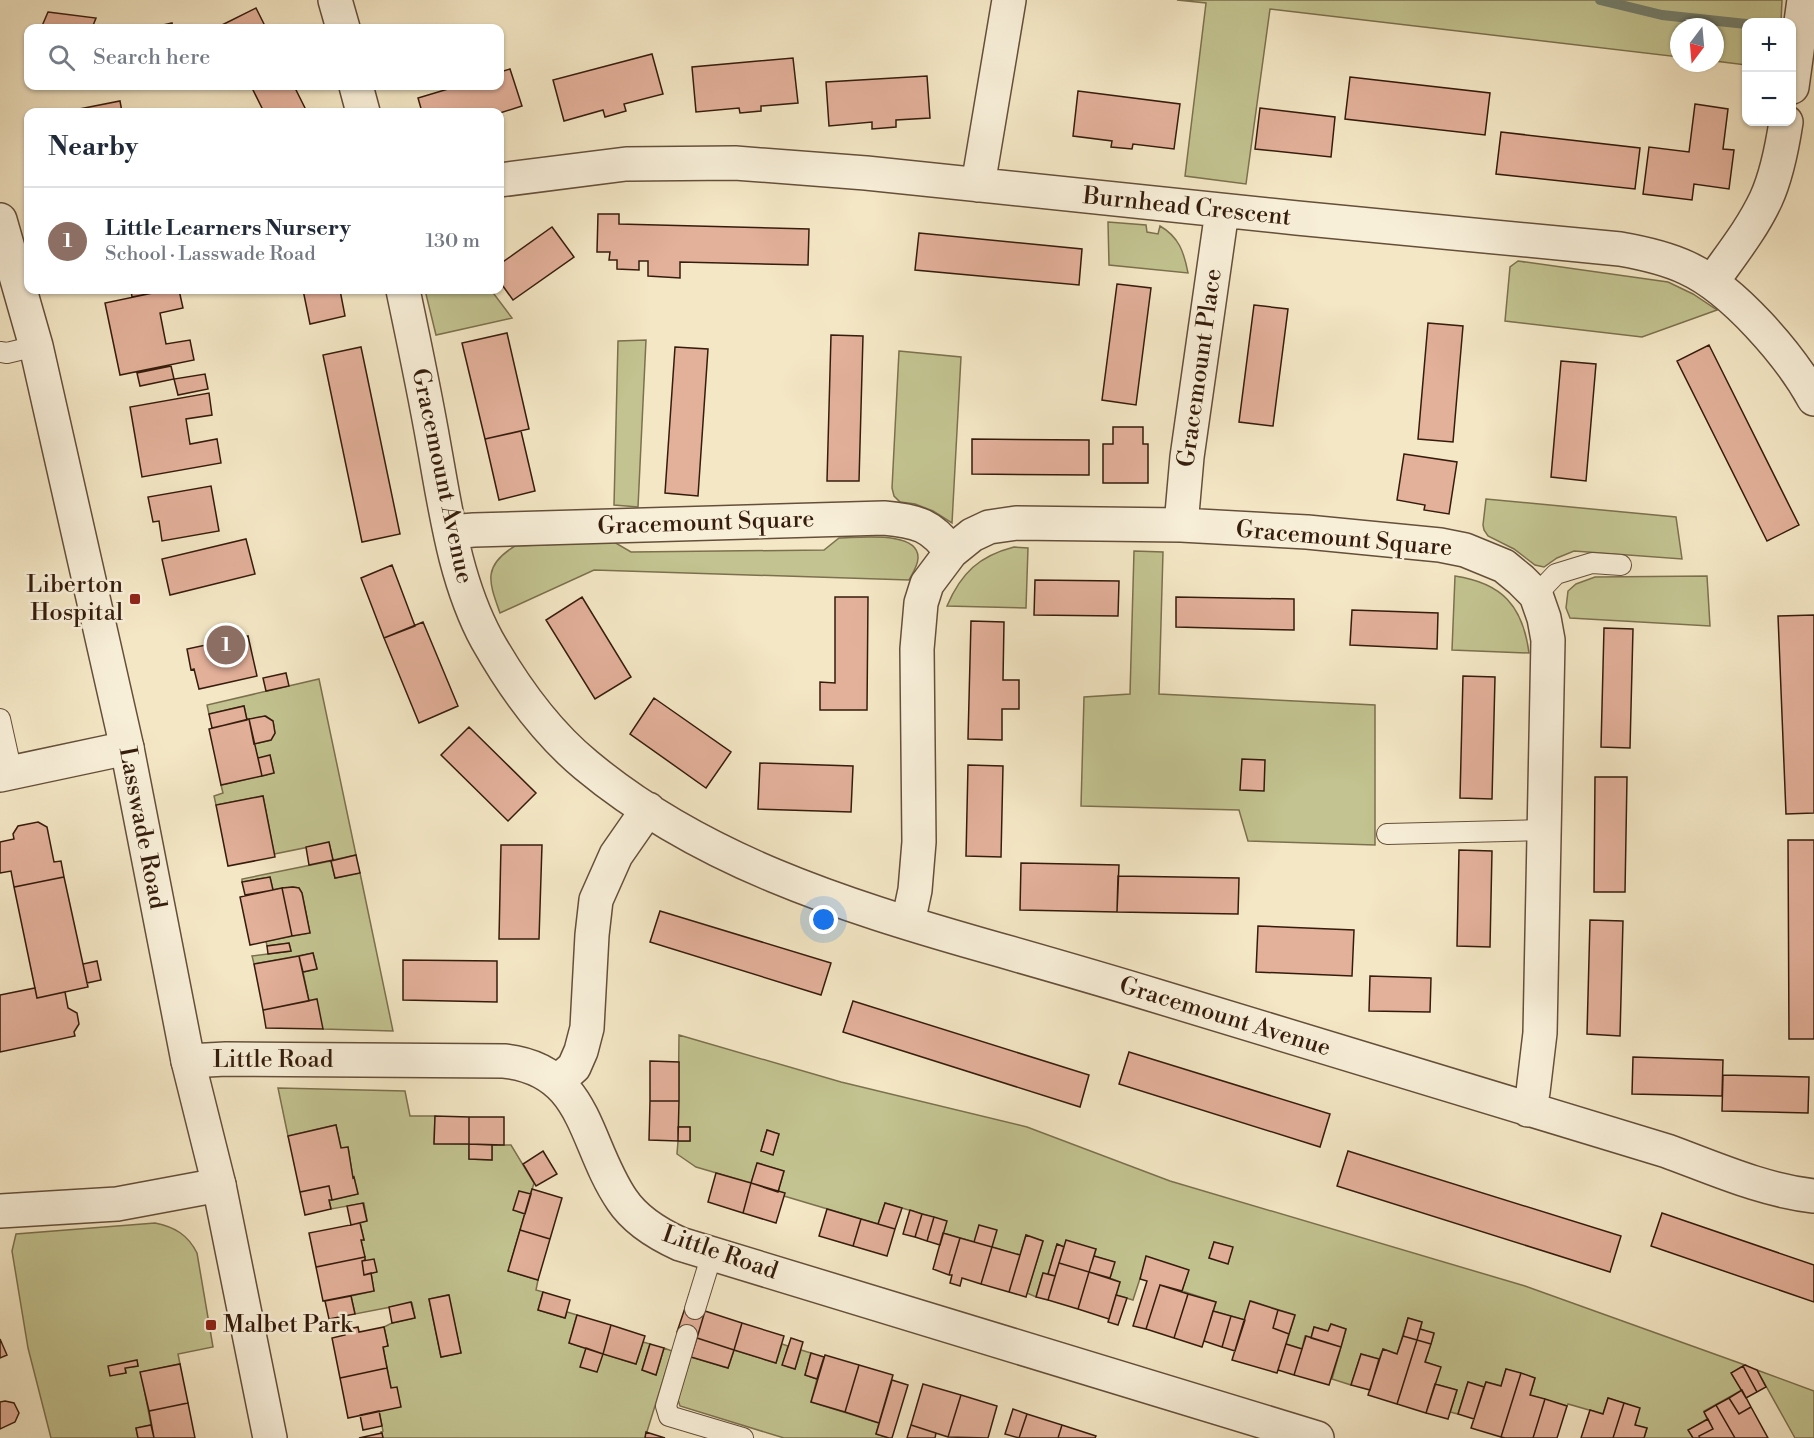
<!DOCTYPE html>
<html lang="en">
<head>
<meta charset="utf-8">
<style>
	body { margin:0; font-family:"Libre Bodoni",serif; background:#f6f6f7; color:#1f2937 }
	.controls { position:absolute; right:18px; top:18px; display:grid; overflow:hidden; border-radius:12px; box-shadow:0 2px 4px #0004 }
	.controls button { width:54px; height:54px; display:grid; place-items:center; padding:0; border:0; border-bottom:2px solid #e0e1e3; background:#fff; color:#1f2937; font:30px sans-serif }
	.compass { position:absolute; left:1670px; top:18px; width:54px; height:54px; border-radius:50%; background:#fff; box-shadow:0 2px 4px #0004; rotate:196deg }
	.you { position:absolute; left:824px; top:920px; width:21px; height:21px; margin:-15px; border:4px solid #fff; border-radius:50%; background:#1a73e8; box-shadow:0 0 0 9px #1a73e833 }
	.badge { display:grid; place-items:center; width:39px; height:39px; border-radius:50%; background:#2563eb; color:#fff; font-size:20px; font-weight:700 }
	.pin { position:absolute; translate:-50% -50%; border:3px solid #fff; box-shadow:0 2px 6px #0006 }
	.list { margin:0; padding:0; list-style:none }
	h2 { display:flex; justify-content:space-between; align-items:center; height:78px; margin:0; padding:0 24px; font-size:26px }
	h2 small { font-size:20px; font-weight:400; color:#747a83 }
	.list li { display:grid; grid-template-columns:39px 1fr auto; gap:18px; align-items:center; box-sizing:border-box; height:108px; padding:0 24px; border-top:2px solid #e0e1e3 }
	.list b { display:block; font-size:22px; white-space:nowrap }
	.list p { margin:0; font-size:20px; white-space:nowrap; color:#747a83 }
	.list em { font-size:20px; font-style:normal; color:#747a83 }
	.icon { flex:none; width:33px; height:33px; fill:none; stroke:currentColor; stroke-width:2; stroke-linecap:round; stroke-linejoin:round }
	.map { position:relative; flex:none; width:1814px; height:1438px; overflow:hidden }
	.search { position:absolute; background:#fff; box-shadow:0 2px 4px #0004; left:24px; top:24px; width:480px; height:66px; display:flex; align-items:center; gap:15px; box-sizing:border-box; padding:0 21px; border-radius:12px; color:#747a83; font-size:22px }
	.panel { position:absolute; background:#fff; box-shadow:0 2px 4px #0004; left:24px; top:108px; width:480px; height:186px; border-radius:12px }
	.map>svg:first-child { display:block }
	.green { fill:#c2c390; stroke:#7c704e; stroke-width:1.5; fill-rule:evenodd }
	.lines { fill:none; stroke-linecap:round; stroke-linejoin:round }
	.stream { stroke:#737f6e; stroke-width:10 }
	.building { fill:#e3b09a; stroke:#351c0c; stroke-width:1.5 }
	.service-casing { stroke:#654f3a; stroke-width:22 }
	.minor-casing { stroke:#654f3a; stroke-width:36 }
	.tertiary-casing { stroke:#654f3a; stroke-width:36 }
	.service { stroke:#f8efd9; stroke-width:20 }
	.minor { stroke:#f8efd9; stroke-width:33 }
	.tertiary { stroke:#f8efd9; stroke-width:33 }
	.poi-dot { fill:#8f2418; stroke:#f8efd9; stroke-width:2 }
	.labels { text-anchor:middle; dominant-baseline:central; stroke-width:5; stroke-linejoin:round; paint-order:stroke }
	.street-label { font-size:24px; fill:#351c0c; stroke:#f8efd9 }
	.poi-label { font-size:24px; fill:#351c0c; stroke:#f8efd9; text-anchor:end }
</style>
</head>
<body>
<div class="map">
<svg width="1814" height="1438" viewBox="0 0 1814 1438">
	<rect width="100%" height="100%" fill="#f4e7c5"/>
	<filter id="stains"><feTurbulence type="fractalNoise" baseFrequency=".00333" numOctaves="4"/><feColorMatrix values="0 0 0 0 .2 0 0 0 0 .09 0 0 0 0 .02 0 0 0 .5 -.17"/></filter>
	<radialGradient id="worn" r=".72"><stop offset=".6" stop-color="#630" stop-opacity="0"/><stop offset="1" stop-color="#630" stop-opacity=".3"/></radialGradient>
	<path class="green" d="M1177,0h605l-1,22h-35v43l-31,-4v-34h-36v30l-409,-48 -24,175 -61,-8 21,-173z
		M1108,222l38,3 1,7 11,2 2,-8c19,11 24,26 28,47l-79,-8z
		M1518,261l150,21 25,12 24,16 -75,27 -137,-16 5,-54z
		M425,290h66l21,28 -76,17z
		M646,340l-8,167 -24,-2 4,-164z
		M899,351l62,6 -9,166 -19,-12 -18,-7 -15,-2 -6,-6 -2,-8z
		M1486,499l190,18 6,42 -108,-8 -17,7 -13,9 -9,-2 -21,-16 -26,-13 -4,-6 -1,-5z
		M839,538c19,0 80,-8 79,20 0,7 -5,15 -9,22l-315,-10 -94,43c-11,-31 -18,-47 15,-67l99,-4 17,10 193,-2z
		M1014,547l14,1 -2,60 -79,-2c14,-33 32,-50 67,-59z
		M1134,551l29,1 -4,142 216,11v140l-127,-4 -9,-31 -158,-4 3,-109 46,-3z
		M1455,576c47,7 68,30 74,77l-77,-3z
		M1707,576l3,50 -140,-8 -4,-10 2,-17 8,-7 19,-7z
		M319,679l37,176 -23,5 -4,-17 -55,11 -11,-58 -47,9 -2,-9 9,-3 -2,-8 53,-12 -4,-17 -12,2 -4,-14 17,-4 4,-7 -2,-12 -7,-5 -19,4 -3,-14 -35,8 -2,-9z
		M331,861l4,17 25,-5 33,158 -70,-2 -14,-28 -6,-29 14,-3 -4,-16 -59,11 -2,-8 39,-5 -2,-8 -22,3 -1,-5 44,-8 -8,-40 -3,-5 -7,-1 -19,3 -3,-13 -28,5v-3z
		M679,1035l162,47 186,45 143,54 355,105 220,79 -13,8 10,17 -38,21 3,8 -18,11 4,8h-49l3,-10 -12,-3 4,-17 -31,-10 -5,16 -35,-10 -1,2 -37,-11 5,-17 -29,-9 -5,17 -15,-4 -2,5 -16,-5 -10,32 -8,-2 7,-22 -22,-6 5,-17 -15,-5 9,-28 -14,-5 2,-7 -14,-4 -11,36 -14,-5 -4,10 -18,-5 -10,31 -19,-6 14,-50 -15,-5 -3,7 -14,-4 -3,11 -6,-2 -3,13 -16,-5 9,-29 -44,-14 -6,19 -32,-9 3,-9 -34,-11 6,-21 -41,-13 -14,43 -17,-5 4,-13 -10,-4 4,-16 -20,-6 2,-7 -32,-2 -7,-3 -9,30 -5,-1 -7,24 -9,-4 16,-52 -17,-6 -6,20 -77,-22 3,-12 -61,-18 -7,21 -94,-28 -6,-4 6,-21 -26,-8 -7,20 -55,-16 -19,-13 1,-13h12v-14h-12zM767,1130l12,4 -6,20 -12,-3zM1214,1242l18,5 -4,16 -19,-5z
		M278,1088l127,3 5,25h25l-1,27 35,1v15l23,1v-15h19l23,38 -26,88 30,9 -2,10 7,2 -5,18 27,8 2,-6 10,3 -8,28 67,21 7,-22 7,2 -8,26 14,5 8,-27 8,3 -27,87h-262l-2,-6 2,-1 -4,-20 12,-23 -8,-41 5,-1 -4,-19 8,-4 23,-5 -3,-15 -57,11 -4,-18 23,-5 -3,-18 5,-1 -11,-12 -4,-20h3l-4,-17 7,-2 -3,-18 -33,6 -2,-9 29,-6 -4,-16h-1l-5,-31 -7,1 -5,-23 -48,11zM448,1295l13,58 -20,4 -12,-58z
		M155,1223c20,4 33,12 42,30l16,94 -35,7 2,10 -39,8 10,53 -15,3 2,10h-87l-23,-90 -16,-97 4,-17zM137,1361l1,5 -13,2 1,5 -16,2 -1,-9z
		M782,1344l6,2 -5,19 12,4 6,-19 10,3 -6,22 12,4 -6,23 68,21 -3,11 13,4h-105l-104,-32 -2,-6 1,-4 12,-39 37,11 6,-18 42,13z
		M1757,1370l57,21v47h-19z"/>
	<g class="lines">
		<path class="stream" d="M1600,0l62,15 84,9"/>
	</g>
	<path class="building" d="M256,8l10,20h-43l-1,-3z
		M48,12l48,6 -4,10h-42l-8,-2z
		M172,23l1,5h-26h3z
		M652,54l11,40 -39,10 2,7 -21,6 -2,-7 -39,11 -11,-41z
		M793,58l5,45 -37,3v5l-21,2 -1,-5 -43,4 -4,-45z
		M510,69l12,37 -22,7 -78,-1 -4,-14 40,-12h42v-14z
		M927,76l3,42 -34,2v7l-24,2v-7l-43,4 -3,-44z
		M1350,77l140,16 -5,42 -140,-16z
		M251,86h43l13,26h-43z
		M1078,91l102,13 -6,45 -41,-5 -1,5 -21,-2 1,-6 -39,-5z
		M120,101l2,11h-58z
		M1695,104l33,5 -5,40 11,1 -5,39 -35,-5 -2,16 -49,-6 6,-47 40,5z
		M1260,108l75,9 -4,40 -76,-8z
		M1501,132l139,16 -5,41 -139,-15z
		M598,214h21v10l190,5 -1,36 -128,-3v16l-32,-2v-15h-9v9l-22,-1v-9h-8l1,-8h-13z
		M552,227l22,30 -61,43 -13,-18v-18z
		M919,233l163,16 -3,36 -164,-15z
		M1117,284l34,4 -15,117 -34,-5z
		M131,290h36l-35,7z
		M167,290h12l4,18 -23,5 6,31 24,-4 4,20 -74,15 -15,-72z
		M303,290h37l5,26 -35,8z
		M1254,305l34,4 -15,117 -34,-4z
		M1428,323l35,3 -10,116 -35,-3z
		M507,333l22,96 -44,10 -23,-96z
		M831,335l32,1 -4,145h-32z
		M1709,345l90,180 -32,16 -90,-180z
		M361,347l39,187 -38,8 -39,-187z
		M675,347l33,2 -10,147 -33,-3z
		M1561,361l35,3 -10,117 -35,-4z
		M171,366l3,13 -34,7 -3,-13z
		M205,374l3,15 -30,6 -4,-16z
		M209,393l3,22 -26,4 4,25 27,-5 4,24 -79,14 -12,-70z
		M1113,427h30v17h5v39h-45v-39h10z
		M521,431l14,60 -36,9 -14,-61z
		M972,439l117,1v35l-117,-1z
		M1404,454l53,8 -8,52 -25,-4 1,-5 -28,-5z
		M211,486l8,45 -57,10 -3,-20 -6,1 -5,-25z
		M246,539l9,35 -85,21 -8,-36z
		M392,565l23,61 -31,12 -23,-60z
		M1035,580l84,1 -1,35 -84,-1z
		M582,597l49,80 -36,22 -49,-79z
		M835,597h33l-1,113h-47v-28l15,1z
		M1176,597l118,2v31l-118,-3z
		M1352,610l86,3 -1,36 -87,-4z
		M1814,615v198l-28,1 -8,-198z
		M971,621l33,1 -1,58h16v29h-17v31l-34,-1z
		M423,622l35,84 -39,17 -35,-85z
		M1604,628l29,1 -3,119 -29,-1z
		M248,636l9,40 -58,13 -5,-20 -3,1 -4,-21z
		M286,673l3,13 -23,5 -3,-13z
		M1463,676l32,1 -3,122 -32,-1z
		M654,698l77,54 -25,36 -76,-54z
		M244,706l3,14 -35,8 -3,-14z
		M265,716l8,5 2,12 -4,7 -17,4 -5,-25z
		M249,719l13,57 -41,9 -12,-56z
		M469,727l67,66 -28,28 -67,-66z
		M270,755l4,18 -12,3 -4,-18z
		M1242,759l23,1 -1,31 -24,-1z
		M760,763l93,3 -2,46 -93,-3z
		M968,765l35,1 -2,91 -35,-1z
		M1595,777h32l-2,115h-31z
		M263,796l12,61 -47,9 -12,-61z
		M38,822l9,5 7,35 7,-1 3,16 -50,10 -3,-16 -11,2v-31l14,-3 -1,-5 5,-8z
		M1788,840h26v199h-25z
		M329,842l4,18 -24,5 -3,-18z
		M501,845h41l-3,94h-40z
		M1459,850l33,1 -2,96 -33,-1z
		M356,855l4,18 -25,5 -4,-17z
		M1021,863l98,2 -2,47 -97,-2z
		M1118,876l121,2 -1,36 -121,-2z
		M64,877l24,110 -51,11 -23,-111z
		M270,877l3,13 -28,5 -3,-13z
		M293,887l6,1 3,5 8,40 -18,3 -10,-48z
		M282,888l10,48 -42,9 -10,-48z
		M660,911l171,52 -10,32 -171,-53z
		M1590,920l33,1 -3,115 -33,-2z
		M1258,926l96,4 -2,46 -96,-4z
		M289,943l2,8 -23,3 -1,-8z
		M313,953l4,16 -14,3 -4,-16z
		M299,956l10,45 -46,9 -9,-46z
		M403,960l94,1v41l-94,-2z
		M97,961l4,19 -14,3 -4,-19z
		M1370,976l61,2 -1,34 -61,-1z
		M35,988l2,10 28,-6 3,16 9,5 2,11 -5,8 1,4 -75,16v-57z
		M317,999l6,30 -57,-1 -3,-18z
		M853,1001l236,74 -9,32 -237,-75z
		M1129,1052l201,62 -10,33 -201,-63z
		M1633,1057l90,3 -1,36 -90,-2z
		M650,1061l29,1v39h-29z
		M1723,1075l86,2 -1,36 -86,-2z
		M650,1101h29l-1,40 -29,-1z
		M435,1116l34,1v27h-35z
		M469,1117h35v28l-35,-1z
		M336,1125l5,23 7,-1 5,31 1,-1 4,17 -26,6 -3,-14 -29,6 -12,-56z
		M678,1127h12v14h-12z
		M767,1130l12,4 -6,21 -12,-4z
		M469,1144l23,1v15l-23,-1z
		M543,1151l14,23 -21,12 -13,-22z
		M1348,1151l273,85 -11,36 -273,-86z
		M757,1163l27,8 -6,21 -27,-9z
		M716,1173l35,10 -8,30 -35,-11z
		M751,1183l34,10 -9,30 -33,-10z
		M329,1186l3,14h-3l2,9 -26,6 -5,-23z
		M532,1189l30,9 -12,41 -30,-9z
		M519,1191l12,3 -6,20 -12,-4z
		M363,1203l4,18 -16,4 -4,-19z
		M885,1203l17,5 -7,21 -17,-5z
		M827,1209l34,10 -8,27 -34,-10z
		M910,1210l12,4 -7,23 -12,-3z
		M1662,1213l152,52v37l-163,-56z
		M922,1214l12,3 -7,24 -12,-4z
		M934,1217l13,4 -7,24 -13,-4z
		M861,1219l34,10 -8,27 -34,-10z
		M360,1223l4,17h-3l4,17 -49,10 -7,-34z
		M979,1225l18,5 -5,17 -18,-5z
		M520,1230l30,9 -12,41 -30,-9z
		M943,1233l17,5 -11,37 -16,-6z
		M1026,1235l17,6 -17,56 -17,-5z
		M960,1238l32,9 -11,37 -19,-6 -2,8 -10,-3 2,-8h-3z
		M1066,1240l30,9 -7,23 -30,-9z
		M1214,1242l19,5 -5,17 -19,-6z
		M1057,1244l7,3 -9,29 -7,-2z
		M992,1247l28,8 -11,37 -28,-8z
		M1094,1256l21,6 -5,16 -21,-6z
		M1146,1256l43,14 -7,21 -22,-6 -14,44 -13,-3 14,-45 -7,-2z
		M365,1257v3l-3,1 2,14 7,-2 3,18 -51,10 -7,-34z
		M374,1259l3,13 -13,3 -2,-14z
		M1059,1263l30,9 -11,37 -30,-9z
		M1089,1272l31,10 -11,37 -31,-10z
		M1043,1273l12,3 -7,24 -12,-3z
		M1160,1285l28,9 -14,44 -28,-9z
		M543,1292l27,8 -5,18 -27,-8z
		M1188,1294l28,8 -14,45 -28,-9z
		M449,1295l12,58 -20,4 -12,-58z
		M1116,1295l11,3 -9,27 -10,-3z
		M351,1296l4,18 -26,5 -4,-18z
		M1250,1301l28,9 -5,18 16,6 -12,39 -45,-13z
		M411,1302l4,16 -23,5 -3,-16z
		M686,1305l19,6 -8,27 -20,-6z
		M1278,1310l17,5 -6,19 -16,-6z
		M705,1311l37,12 -8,27 -37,-12z
		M1213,1311l18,5 -9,31 -18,-6z
		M577,1315l34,10 -8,29 -34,-11z
		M1231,1316l14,4 -10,31 -13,-4z
		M1408,1318l14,4 -5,18 -14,-4z
		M742,1323l42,13 -8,27 -42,-13z
		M1331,1324l15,5 -5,18 -30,-9 3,-11 14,4z
		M611,1325l34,11 -9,28 -33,-10z
		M358,1327l1,5 25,-5 4,19 -5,1 4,21 -47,10 -8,-40 13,-3 -1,-5z
		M1420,1329l14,4 -3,11 -14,-4z
		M1306,1336l35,11 -12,38 -35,-10z
		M1403,1336l14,4 -20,64 -29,-9 15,-46 14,5z
		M697,1338l37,12 -6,18 -37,-11z
		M791,1338l12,4 -8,27 -13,-4z
		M0,1339l7,16 -7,3z
		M1417,1340l14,4 -6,18 16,5 -15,46 -29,-9z
		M650,1344l14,4 -8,27 -14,-5z
		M1286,1344l16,5 -8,26 -16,-5z
		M586,1348l17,6 -6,18 -17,-5z
		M811,1353l13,4 -7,22 -12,-4z
		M1361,1354l18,5 -9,31 -19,-5z
		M825,1355l34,10 -14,47 -34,-10z
		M137,1360l1,6 -13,2 1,5 -16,3 -2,-10z
		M180,1364l8,39 -39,8 -9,-39z
		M859,1365l34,10 -14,48 -34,-11z
		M1745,1365l12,5 9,17 -9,5 -14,-26z
		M1743,1366l14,26 -11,6 -15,-25z
		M387,1368l4,20 6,-1 4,20 -53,11 -8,-40z
		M1506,1369l15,4 -20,64 -30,-9 15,-46 15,4z
		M1521,1373l14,5 -5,17 15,4 -12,39h-28l-4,-1z
		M892,1380l16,5 -16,53h-3l-13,-4z
		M1468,1382l16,5 -10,32 -16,-5z
		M923,1384l38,11 -13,42 -37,-12z
		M1435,1384l22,6 -9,29 -22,-6z
		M1742,1390l9,17 -12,7 -10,-16z
		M961,1395l36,11 -9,32 -40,-1z
		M1608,1398l16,5 -11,35h-32l9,-28 13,4z
		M1729,1398l10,16 12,-7 17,31h-33l-19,-33z
		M1545,1399l22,7 -10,32h-24z
		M5,1401l9,2 5,10 -4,9 -15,7v-27z
		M188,1403l7,35h-41l-5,-27z
		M1624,1403l16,5 -5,17 12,3 -3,10h-31z
		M1716,1405l19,33h-35l-1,-2 14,-7 -9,-17z
		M1013,1409l14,5 -8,24 -14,-4z
		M379,1411l3,15 -19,4 -3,-15z
		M1027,1414l35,11 -4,13h-39z
		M1708,1419l5,10 -14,7 1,2h-7l-5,-8z
		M151,1425l3,13h-16l-2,-10z
		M911,1425l25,8 -1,5h-28z
		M1062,1425l34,11 -1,2h-37z
		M646,1432l19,6h-20z
		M382,1433l1,5h-24z"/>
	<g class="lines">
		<defs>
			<path id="service" d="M0,352l7,1 29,-7
				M1536,595l20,-21 36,-11 29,2
				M0,719l12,54
				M1387,834l157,-4
				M695,1309l17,-55
				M687,1335l-21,71 3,10 74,22"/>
			<path id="minor" d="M335,0l8,28
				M356,86l7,26
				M1792,87l12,-87
				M500,180l126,-16 109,-1 131,10 431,45 323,31c23,4 46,9 67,19 46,21 103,87 127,131
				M978,185l31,-185
				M1712,282c19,-27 40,-53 54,-83 11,-24 16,-51 20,-77
				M403,290c11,52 22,104 31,156 12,66 21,135 53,194 26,46 59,92 99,125 114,95 256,140 396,180 60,17 119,34 178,52 169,52 338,104 507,154 49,18 95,39 147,45
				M1181,525l6,-68 35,-246
				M450,532l24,-2 410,-12c33,3 48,7 67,34
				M0,775l127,-27
				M908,923l7,-33 4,-48 -2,-193 4,-46 6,-19 24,-32 21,-17 17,-8 27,-4 165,2 126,7 133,13 25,5 39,16 17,14 15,15 8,23 4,22 -8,393 -7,59 -5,18
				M188,1061l38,-2 278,2c84,9 79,82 118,139 14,21 36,34 58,44l637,194
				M557,1082l17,-15 7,-16 6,-23 5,-93 4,-35 20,-45 32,-46
				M0,1211l117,-7 102,-19"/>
			<path id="tertiary" d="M0,220l36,126 91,402 61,313 31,124 51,253"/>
		</defs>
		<use href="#service" class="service-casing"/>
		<use href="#minor" class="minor-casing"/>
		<use href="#tertiary" class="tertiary-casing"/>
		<use href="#service" class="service"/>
		<use href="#minor" class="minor"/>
		<use href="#tertiary" class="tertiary"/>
	</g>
	<g class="poi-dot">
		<rect x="129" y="593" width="12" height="12" rx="3"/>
		<rect x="205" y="1319" width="12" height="12" rx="3"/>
	</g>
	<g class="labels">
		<g class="street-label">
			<text transform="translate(1187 207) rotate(6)">Burnhead Crescent</text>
			<text transform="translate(1200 368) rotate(-82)">Gracemount Place</text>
			<text transform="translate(442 476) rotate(78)">Gracemount Avenue</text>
			<text transform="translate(706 523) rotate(-2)">Gracemount Square</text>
			<text transform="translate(1344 539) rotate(5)">Gracemount Square</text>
			<text transform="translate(142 828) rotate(79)">Lasswade Road</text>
			<text transform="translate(1225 1017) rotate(17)">Gracemount Avenue</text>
			<text x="273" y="1060">Little Road</text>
			<text transform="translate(720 1253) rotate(19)">Little Road</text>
		</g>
		<g class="poi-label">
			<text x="123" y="585">Liberton<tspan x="123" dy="28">Hospital</tspan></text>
			<text x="223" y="1325" text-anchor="start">Malbet Park</text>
		</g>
	</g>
	<rect width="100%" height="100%" filter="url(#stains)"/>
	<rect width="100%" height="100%" fill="url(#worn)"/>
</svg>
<div class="controls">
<button>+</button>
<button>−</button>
</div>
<svg class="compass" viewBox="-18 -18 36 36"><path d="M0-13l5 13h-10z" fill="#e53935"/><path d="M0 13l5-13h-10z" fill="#747a83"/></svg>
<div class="you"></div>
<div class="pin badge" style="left:226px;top:645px;background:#8d6e63">1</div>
<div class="search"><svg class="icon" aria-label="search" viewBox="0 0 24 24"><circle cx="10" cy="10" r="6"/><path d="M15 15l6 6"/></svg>Search here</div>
<section class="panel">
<h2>Nearby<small></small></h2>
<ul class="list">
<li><span class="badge" style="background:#8d6e63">1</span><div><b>Little Learners Nursery</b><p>School · Lasswade Road</p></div><em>130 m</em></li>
</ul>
</section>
</div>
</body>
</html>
